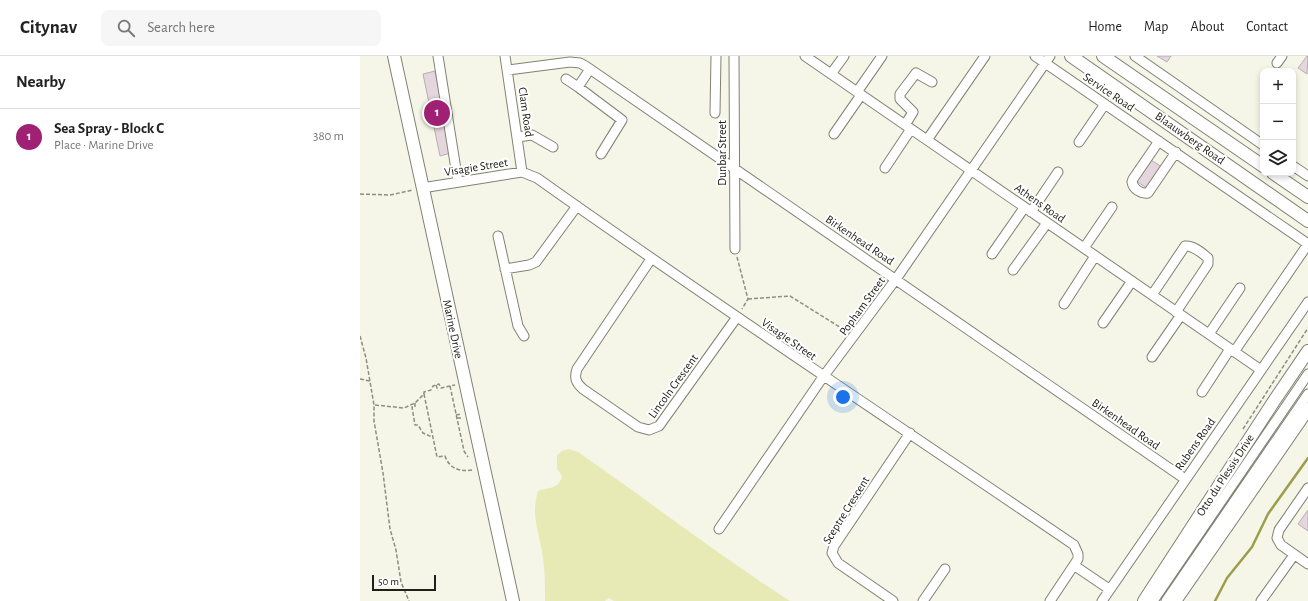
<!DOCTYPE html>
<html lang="en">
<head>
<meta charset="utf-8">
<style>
	body { margin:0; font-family:"Alegreya Sans",sans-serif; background:#f6f6f6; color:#222 }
	.controls { position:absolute; right:12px; top:12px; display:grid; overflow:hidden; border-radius:8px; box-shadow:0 2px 6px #0003 }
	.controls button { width:36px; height:36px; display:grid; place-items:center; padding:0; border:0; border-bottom:1px solid #e0e0e0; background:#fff; color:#222; font:20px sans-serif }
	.scale { position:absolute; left:12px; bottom:10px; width:64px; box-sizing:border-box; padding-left:4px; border:2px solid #20201a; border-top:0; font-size:11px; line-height:14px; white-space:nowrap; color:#20201a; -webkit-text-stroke:3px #fff; paint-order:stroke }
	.you { position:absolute; left:483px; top:341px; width:14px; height:14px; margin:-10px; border:3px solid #fff; border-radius:50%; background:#1a73e8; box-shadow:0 0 0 6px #1a73e833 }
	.badge { display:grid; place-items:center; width:26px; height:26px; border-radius:50%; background:#a02074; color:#fff; font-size:13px; font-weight:700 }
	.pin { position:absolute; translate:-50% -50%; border:2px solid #fff; box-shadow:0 1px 4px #0006 }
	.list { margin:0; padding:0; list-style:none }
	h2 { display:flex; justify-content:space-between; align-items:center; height:52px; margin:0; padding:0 16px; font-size:17px }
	h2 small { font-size:13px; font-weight:400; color:#767676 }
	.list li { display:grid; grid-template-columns:26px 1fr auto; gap:12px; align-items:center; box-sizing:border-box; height:56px; padding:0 16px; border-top:1px solid #e0e0e0 }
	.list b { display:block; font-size:15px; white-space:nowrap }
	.list p { margin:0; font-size:13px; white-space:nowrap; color:#767676 }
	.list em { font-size:13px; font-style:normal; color:#767676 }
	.icon { flex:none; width:22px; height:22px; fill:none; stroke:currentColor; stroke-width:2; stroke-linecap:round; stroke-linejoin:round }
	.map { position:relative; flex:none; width:948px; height:545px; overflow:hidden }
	header { display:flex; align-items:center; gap:24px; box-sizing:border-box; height:56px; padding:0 20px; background:#fff; border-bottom:1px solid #e0e0e0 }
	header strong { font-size:19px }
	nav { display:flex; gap:22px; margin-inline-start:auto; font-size:14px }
	.search { width:280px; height:36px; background:#f6f6f6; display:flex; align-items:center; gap:10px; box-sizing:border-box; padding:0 14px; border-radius:8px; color:#767676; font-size:15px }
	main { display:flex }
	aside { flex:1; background:#fff }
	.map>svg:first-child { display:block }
	.green { fill:#e8eab6 }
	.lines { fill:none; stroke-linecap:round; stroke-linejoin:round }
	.stream { stroke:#9d9e4b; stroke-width:2.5 }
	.building { fill:#e5d5dd; stroke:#bbacb4 }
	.minor-casing { stroke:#818274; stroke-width:11 }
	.major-casing { stroke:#818274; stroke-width:14 }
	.path { stroke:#8d8e83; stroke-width:1.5; stroke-dasharray:4 2; stroke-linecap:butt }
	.minor { stroke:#fff; stroke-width:9 }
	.major { stroke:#fff; stroke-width:12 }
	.labels { text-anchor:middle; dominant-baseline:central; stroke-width:4; stroke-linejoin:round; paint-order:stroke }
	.street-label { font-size:12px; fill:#20201a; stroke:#fff }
</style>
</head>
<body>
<header>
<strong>Citynav</strong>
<div class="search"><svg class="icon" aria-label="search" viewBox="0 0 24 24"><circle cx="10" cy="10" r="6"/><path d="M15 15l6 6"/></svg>Search here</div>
<nav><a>Home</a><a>Map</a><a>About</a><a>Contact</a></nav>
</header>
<main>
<aside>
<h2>Nearby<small></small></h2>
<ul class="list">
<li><span class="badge">1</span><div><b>Sea Spray - Block C</b><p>Place · Marine Drive</p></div><em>380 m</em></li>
</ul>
</aside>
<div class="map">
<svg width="948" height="545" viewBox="0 0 948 545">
	<rect width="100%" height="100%" fill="#f5f6e7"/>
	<path class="green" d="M209,393l9,3c71,49 139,102 212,149h-176l-5,-3 -4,3h-60c0,-14 0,-29 -2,-43 -3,-25 -13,-41 -5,-67 12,-4 21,-2 24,-15l-5,-7v-14l5,-4z"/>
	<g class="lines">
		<path class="stream" d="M855,545l12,-23 25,-31 16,-33 40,-56"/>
	</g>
	<path class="building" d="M797,0h14l-4,6z
		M947,0h1l-1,18 -9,-6z
		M75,15l16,82 -11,3 -17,-82z
		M791,104l11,7 -15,21 -11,-7z
		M948,454v21l-10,-7z"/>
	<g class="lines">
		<defs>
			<path id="minor" d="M78,0l20,126
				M145,0l17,116
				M374,0l1,193
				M445,0l456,314
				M675,0l273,188
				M775,0l128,89
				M917,7l5,-7
				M148,14l62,-8 10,1 7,4 598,412
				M471,18l13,-18
				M206,23l12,8 12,-18
				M218,31l44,33 -21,34
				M497,36l25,-36
				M355,57l1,-57
				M545,69l8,-13 -13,-13v-5l16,-21 16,9
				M474,78l27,-39
				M157,81l15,-2 21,12
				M567,84l58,-84
				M799,85l-26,38 -1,3c1,7 9,12 16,11l28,-41
				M719,86l26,-38
				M933,110l15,10
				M525,112l26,-39
				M62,132l100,-16 15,6c177,126 358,245 537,367l4,9v5l-28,42
				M671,156l27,-40
				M138,180l20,90 6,10
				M724,192l28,-41
				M632,198l32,-46
				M291,203l-74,110c-3,9 -1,14 6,20l55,38 11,3 10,-4 78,-109
				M145,213l24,-4 7,-3 41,-56
				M653,214l34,-47
				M792,239l33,-49c8,-1 17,7 23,12v6l-32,48
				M704,248l31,-48
				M743,267l29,-42
				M849,278l31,-46
				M874,296l74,-108
				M792,301l29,-42
				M842,336l28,-43
				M948,432l-29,42 -2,8 4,7 27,19
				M359,473l104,-152 73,-98 154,-223
				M715,510l34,23
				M533,545l-55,-38 -6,-10 2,-7 76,-113
				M563,545l22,-32
				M742,545l206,-299
				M793,545l155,-227
				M806,545l142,-207
				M901,545l33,-46"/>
			<path id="major" d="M34,0l119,545
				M711,0l237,165
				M743,0l160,110
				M913,117l35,24
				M784,545l130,-200 34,-50
				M815,545l133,-192"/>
		</defs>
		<use href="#minor" class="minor-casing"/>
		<use href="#major" class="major-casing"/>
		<path class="path" d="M0,138l30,1 23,-5
			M377,201l11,42 -6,10
			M388,243l42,-3 56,35
			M0,280l6,22 8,47v16l9,52 7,56 6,21 5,32 8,19
			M0,323l10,2
			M76,329l2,6
			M90,330l14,65 4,6
			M64,338l13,63 8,-1c4,12 14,16 27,14
			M55,347v4h-3l3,18h3l5,8 9,4
			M15,349l29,3 11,-5 9,-9v-2l7,-2 2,-4 6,-2 2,4 14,-3
			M96,359l5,-1
			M97,362h4
			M883,373l65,-101"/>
		<use href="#minor" class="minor"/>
		<use href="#major" class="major"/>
	</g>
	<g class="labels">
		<g class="street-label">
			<text transform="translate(749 36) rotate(34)">Service Road</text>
			<text transform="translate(166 56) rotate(82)">Clam Road</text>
			<text transform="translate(830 82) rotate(35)">Blaauwberg Road</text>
			<text transform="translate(362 97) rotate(-90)">Dunbar Street</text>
			<text transform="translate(116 111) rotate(-9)">Visagie Street</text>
			<text transform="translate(680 147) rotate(35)">Athens Road</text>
			<text transform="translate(500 184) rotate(34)">Birkenhead Road</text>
			<text transform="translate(502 250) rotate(-54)">Popham Street</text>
			<text transform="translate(93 273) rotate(78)">Marine Drive</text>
			<text transform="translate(429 283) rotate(35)">Visagie Street</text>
			<text transform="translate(313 330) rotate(-54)">Lincoln Crescent</text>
			<text transform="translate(766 368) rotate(35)">Birkenhead Road</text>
			<text transform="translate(835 388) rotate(-55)">Rubens Road</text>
			<text transform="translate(865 419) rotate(-57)">Otto du Plessis Drive</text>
			<text transform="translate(486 454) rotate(-58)">Sceptre Crescent</text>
		</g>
	</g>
</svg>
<div class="controls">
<button>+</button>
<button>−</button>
<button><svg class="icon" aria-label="layers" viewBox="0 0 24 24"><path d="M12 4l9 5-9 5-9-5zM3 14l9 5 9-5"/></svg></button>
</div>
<div class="scale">50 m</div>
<div class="you"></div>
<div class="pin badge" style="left:77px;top:57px">1</div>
</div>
</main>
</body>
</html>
